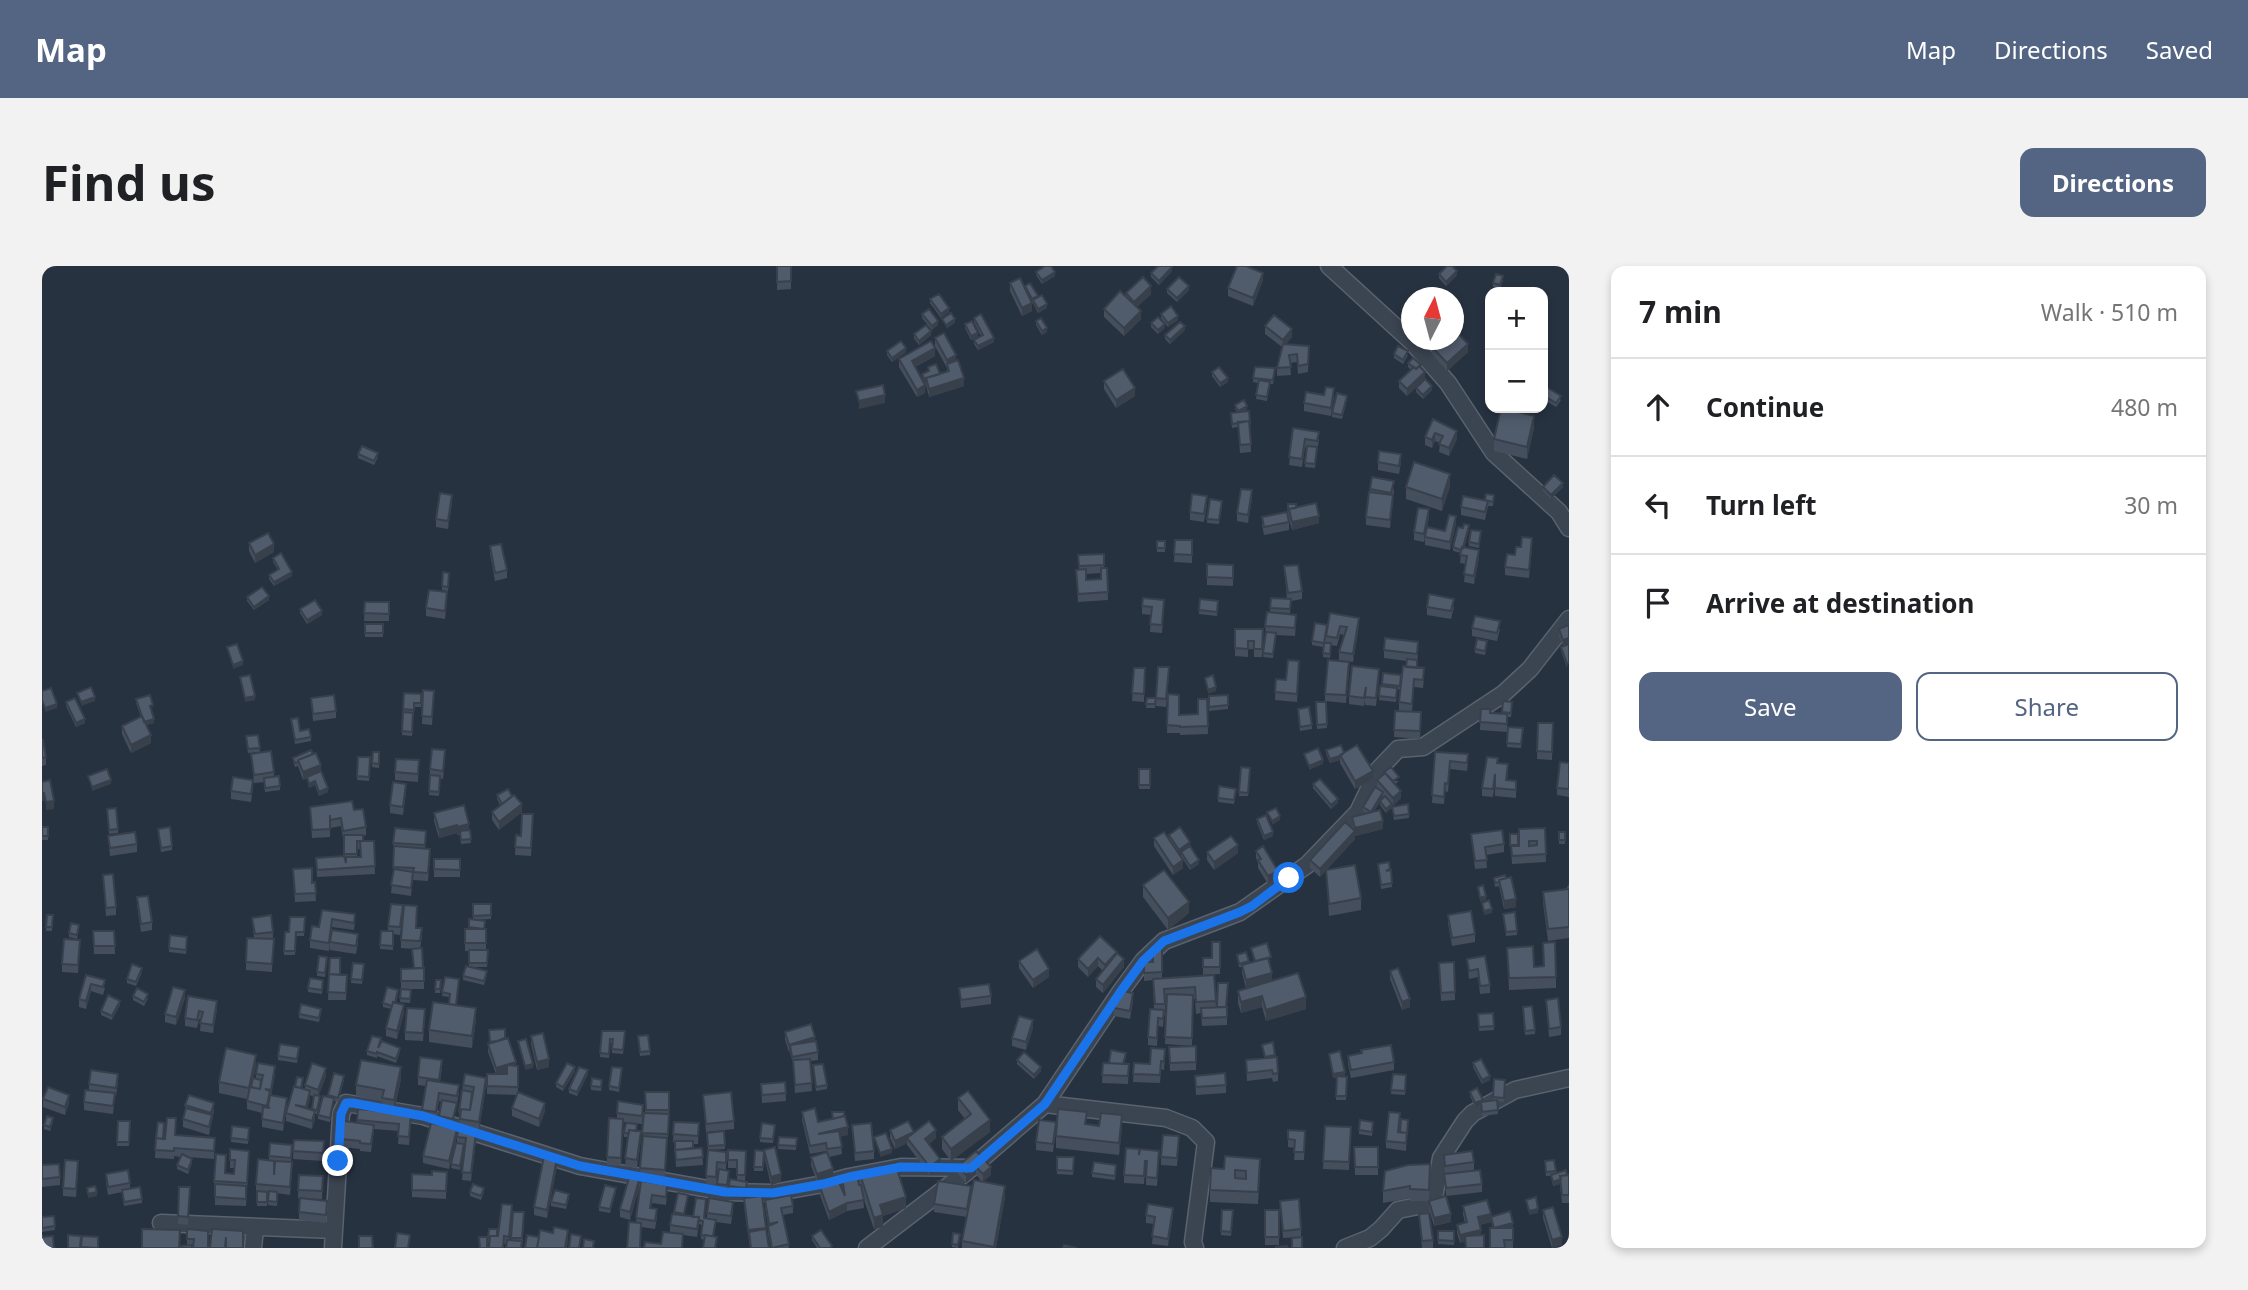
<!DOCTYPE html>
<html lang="en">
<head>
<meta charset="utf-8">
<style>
	body { margin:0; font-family:"Noto Sans",sans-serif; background:#f2f2f2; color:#202124 }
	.controls { position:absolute; right:21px; top:21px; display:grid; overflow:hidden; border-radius:14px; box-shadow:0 4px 10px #0003 }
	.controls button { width:63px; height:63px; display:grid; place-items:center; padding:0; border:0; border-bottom:2px solid #e0e0e0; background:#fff; color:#202124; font:35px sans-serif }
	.compass { position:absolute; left:1359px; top:21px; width:63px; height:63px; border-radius:50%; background:#fff; box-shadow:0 4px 10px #0003; rotate:6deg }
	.stop { position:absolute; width:21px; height:21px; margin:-16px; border:5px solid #1a73e8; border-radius:50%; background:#fff }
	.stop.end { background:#1a73e8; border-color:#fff; box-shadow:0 2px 7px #0008 }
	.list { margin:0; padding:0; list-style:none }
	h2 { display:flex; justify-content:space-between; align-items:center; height:91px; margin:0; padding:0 28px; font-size:30px }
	h2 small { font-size:23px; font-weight:400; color:#757577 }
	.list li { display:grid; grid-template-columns:46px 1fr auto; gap:21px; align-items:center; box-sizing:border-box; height:98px; padding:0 28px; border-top:2px solid #e0e0e0 }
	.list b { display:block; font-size:26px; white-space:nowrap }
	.list em { font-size:23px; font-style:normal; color:#757577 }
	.actions { display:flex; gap:14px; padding:21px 28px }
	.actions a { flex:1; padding:16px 0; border:2px solid #536582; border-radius:14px; text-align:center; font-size:24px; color:#536582 }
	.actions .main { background:#536582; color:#fff }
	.icon { flex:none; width:38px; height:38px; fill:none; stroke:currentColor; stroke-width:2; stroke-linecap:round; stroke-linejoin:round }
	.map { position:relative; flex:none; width:1527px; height:982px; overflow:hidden; border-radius:14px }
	header { display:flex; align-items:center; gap:42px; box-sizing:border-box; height:98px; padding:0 35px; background:#536582; color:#fff }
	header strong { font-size:33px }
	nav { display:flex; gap:38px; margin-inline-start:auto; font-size:24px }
	.intro { display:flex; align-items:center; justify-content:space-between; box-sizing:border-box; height:168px; padding:0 42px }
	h1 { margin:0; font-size:49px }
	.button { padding:18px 32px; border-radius:14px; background:#536582; color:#fff; font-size:24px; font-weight:700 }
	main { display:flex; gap:42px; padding:0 42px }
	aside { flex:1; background:#fff; border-radius:14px; box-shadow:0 4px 10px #0003 }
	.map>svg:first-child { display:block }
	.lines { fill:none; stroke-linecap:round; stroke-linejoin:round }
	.street-casing { stroke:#59626e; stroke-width:19 }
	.street { stroke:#3b4451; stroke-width:16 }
	.wall { fill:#454e5d; fill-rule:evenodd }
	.shaded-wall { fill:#38404c }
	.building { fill:#505b6c; stroke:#38404c; stroke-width:2; fill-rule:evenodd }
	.route { stroke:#1a73e8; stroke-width:9 }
</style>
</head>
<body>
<header>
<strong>Map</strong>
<nav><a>Map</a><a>Directions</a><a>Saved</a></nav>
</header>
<div class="intro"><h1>Find us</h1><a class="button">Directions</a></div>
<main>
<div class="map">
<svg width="1527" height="982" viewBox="0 0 1527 982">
	<rect width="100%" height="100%" fill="#273241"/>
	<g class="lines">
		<defs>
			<path id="street" d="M1287,0l83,76 36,41 46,70 65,59 10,16
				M1003,838l121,14 26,10 14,14 -13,100 2,6
				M119,957l173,7
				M211,982l2,-20
				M291,982l8,-134 5,-11 77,13 157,50 145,26 48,1 50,-9 26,-7 52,-10 71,1
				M825,982l97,-74 81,-70 76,-113 22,-30 21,-20 76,-29 67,-47 51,-53 20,-42 20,-21 25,-2 80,-53 27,-25 39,-50
				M1303,982l25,-10 11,-9 17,-19 35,-7 8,-45 24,-37 8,-8 42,-23 54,-12"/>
		</defs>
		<use href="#street" class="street-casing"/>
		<use href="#street" class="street"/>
	</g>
	<path class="wall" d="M735,0h14v23l-14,1z
		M1130,5l-13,14 -8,-8v-4z
		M994,6l19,4 -13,8 -6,-9z
		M1397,8l18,1 -11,11 -7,-8z
		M1221,14l-10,26 -25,-10v-8z
		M1461,14l-3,9 -7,-2v-4z
		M968,17l15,5 13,10 9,10 -9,5 -5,-10h-1l-3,-6 3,14 -10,5 -12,-25z
		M1125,23l22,1 -12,12 -10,-9z
		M1084,27l25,1 -14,13 4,12 -17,17 -20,-19v-8l22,-13z
		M888,33l19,13 -8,6 -11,-15z
		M880,48l16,11 -6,5 -10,-12z
		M1119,48l17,6 -10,7 -7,-9z
		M932,52l20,24 -16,8 -4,-6v-4l7,-4 -7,-14z
		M994,55l11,11 -5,3 -6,-10z
		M1109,57l14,5 -7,6 -7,-7z
		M923,58l13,13 -7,3 -6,-12z
		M1223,60l27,11 -6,7 23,2 -1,26 -10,2 -1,-12 -7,1 1,12 -14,1v-8l5,-21 -17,-13z
		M1143,64l-15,14 -5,-5v-4z
		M872,68l17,1 -12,10 -5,-7z
		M893,72l21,23 8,25 -35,11 -3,-12h-1v8l-8,4 -18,-30v-8l36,-3 -20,11 9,16 -2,-9 6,-2v-5l12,7 7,-2v-4l-12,-22z
		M1390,81l36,5 -21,19 -15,-17z
		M845,85l19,1 -14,10 -5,-7z
		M1352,88l14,1 -5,9 -9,-6z
		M1366,97l13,4 4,12 -18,17 -8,-8v-7l12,-11 -3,-3z
		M1213,101l20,1 -2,16h-3l-3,17 -11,-2 2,-16 -5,-1z
		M1170,106l16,10 -8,5 -8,-11z
		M1062,115l31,15 -19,12 -12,-19z
		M1501,119l18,15 -5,7 -13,-8z
		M1374,122l16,2 -9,9 -7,-7z
		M1292,130l-3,20 -27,-5v-8z
		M1305,134l-5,19 -10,-2v-4z
		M1193,139l12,5 -3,1 6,11 1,30 -11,1 -2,-26 -6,1 -1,-15 6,-1 -2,-3z
		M1391,153l24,20 -8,17 -10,-4 1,-9 -5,-2 -3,7 -7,-3v-8z
		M1251,162l26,11 -4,29 -10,-1 1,-19 -1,-1 -3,20 -13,-2z
		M1492,162l-7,31 -33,-8v-12z
		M316,188l20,3 -4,8 -16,-7z
		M1336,196h23l-2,12 -21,-4z
		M1408,220l-8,25 -36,-12v-12z
		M1501,221h20l-12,12 -8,-8z
		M1328,223h24l-4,39 -24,-3v-8z
		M1452,229l-1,11h-5l-3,14 -24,-5v-8l24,-7z
		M1210,232l-4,25 -11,-2v-8z
		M410,237l-4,26 -12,-2v-8z
		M1165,238l-3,18 -14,-2v-8z
		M1246,238l8,4 23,15 -27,7 -4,-15z
		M1180,239l-3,19 -12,-1v-4z
		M1220,251l27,5v8l-25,5 -2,-10z
		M1387,251l-3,16 19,-2 11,-7 -6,26 -25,-5v-7l-1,4 -10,-2v-8z
		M1427,263l-5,19 15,10 -5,26 -10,-2 2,-18 -6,-1 1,-10 -8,-2v-4z
		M1439,269l-2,13 -10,-2v-4z
		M1133,274h17v23l-18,-1z
		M1115,275h8v11h-8z
		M207,277l25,9 -19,11 -6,-12z
		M448,280l17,24v8l-12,3 -5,-27z
		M1490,280l-3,32 -24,-3v-8l16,-20z
		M1062,288v14h3l1,32 -30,2 -2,-32 3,-1 -1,-14zM1059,307v6l-15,1v-6z
		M231,292l19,18 -18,10 -5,-7v-4l9,-5 -5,-8z
		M1165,298l26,1v21l-26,-1z
		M1242,300l18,25v8l-11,2 -1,12 -20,-1 1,-14 16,1z
		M401,306l6,1 -1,18 -6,-1z
		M205,331l22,3 -15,10 -7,-9z
		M1158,333l18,2 -1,15 -18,-2z
		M405,334l-2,19 -19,-3v-8z
		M323,336h24v19h-25z
		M1100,340l22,2 -2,25 -12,-1 1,-17 -9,-1z
		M1385,341h27l-3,12 -24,-4z
		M258,343l22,6 -15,9 -7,-11z
		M1288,347l29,13 -6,36 -14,-2v-8l5,-17 -4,-1 -3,12 -6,-1 -1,13 -7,-1v-10l-11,-2v-4l15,-11z
		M1254,357l-1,13 -19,-1 -3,23 -10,-1 3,-23 -1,-8z
		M323,358h18v13h-18z
		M1527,359l-2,43 -6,-17v-4l2,-1 -4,-10v-7z
		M1430,362l28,1 -3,12 -25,-5z
		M1193,363h28l-1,28h-8v-8h-6v8l-13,-1z
		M1445,379l-2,10 -10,-2v-4z
		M1342,384h34l-1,18 7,8 -1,12 -9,-1 -2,24 9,1 -1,27 -26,-2 1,-26 4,-1v-8l8,-41 -23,-3z
		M1092,402h11l-1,34 -12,-1z
		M1257,403l-2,33 -22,-2 1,-21 10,1z
		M1307,404l-3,33 -21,-2v-7z
		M1341,407l18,2 -1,15 -3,-1 -1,13 -17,-2 1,-14h2z
		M1127,409l-3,32 -10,-1v-8z
		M1337,411l-3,29 -11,-1v-6l-1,7 -15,-2v-8z
		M381,424l11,1 -2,34 -10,-1z
		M362,427l17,1v13h-7l-2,29 -10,-1z
		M1126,428l11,21 19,-1 9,-15 1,35 -28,1v-2h-13z
		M1186,429v14l-19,2v-15z
		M269,432l25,13v7l-23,3z
		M1105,432h9l-1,10h-9z
		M94,433l17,10h-2l3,14 -8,2 5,18 -20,10 -9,-19v-8l19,-9 -5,-14z
		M1461,435l9,1 -1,15h-4v15l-27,-2 1,-21 9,4 12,1z
		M24,436l19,21 -9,4 -10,-21z
		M1274,436h10l1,26 -10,1z
		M1256,443l14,16v4l-12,2z
		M249,453l9,12 11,6v4l-16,3z
		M1496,457h15l-1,37 -15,-1z
		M1466,461l15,1 -2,20 -14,-1z
		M216,469l2,17 -12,1 -2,-13z
		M0,474l4,17v8l-4,1z
		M1284,484l18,3 29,26 -18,10 -15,-26v-3l-10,3 -4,-9z
		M331,486h6v16l-7,-1z
		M1393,486l33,10 -1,9 -17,-2 -2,23 -3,-1 -1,13 -12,-1z
		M209,488l23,18v5l6,9v4l-15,2 -1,-10 -10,1z
		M316,491l12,1 -1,23 -12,-1z
		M251,492l28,13 7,21 -9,4 -4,-11 -6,3 -2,-10 -4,2 -5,-14 -3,1 -2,-6z
		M403,492l-2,21 -3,-1 -1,18 -10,-1 1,-26z
		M377,494l-1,22 -23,-2v-8z
		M1456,497l10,8 -1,9 9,1v17l-21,-2v-14l-2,15 -11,-1v-8z
		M1527,497v34l-12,-2v-7z
		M1199,501l9,1 -2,28h-9z
		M1097,503h11v20h-11z
		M1335,514l22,1 -4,3 6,14 -8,8 -1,-2 -6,9 -6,-8v-3l-6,9 9,18 -28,7v-1v4l-35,38 -10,-9v-8l43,-30 -1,-13 14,-4 -3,-2v-4l15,-18 -1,-1z
		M1271,518l25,19 -7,6 -18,-21z
		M1177,520l17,6 -2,12 -16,-2z
		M211,522l-2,14 -20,-3v-8z
		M364,526l-3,23 -13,-2v-8z
		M455,529l25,17 -23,18 -7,-10v-8l8,-7 -3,-6z
		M268,541l44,3 12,17v8l-3,1v5h11l1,33 -58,3 -1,-19 28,-2v-17h-1l-2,-13 -11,2v-4v13l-18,1zM315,583h3l1,8h-4z
		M1350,541l17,7v4l-15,2z
		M65,547l11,16v4l-9,1z
		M392,547l35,17 2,13 -10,1 -1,-9h-3v-2l-18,5 -5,-17z
		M1215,553l16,17 -9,4 -7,-17z
		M491,556l-2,34 -16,-1 1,-20 5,1z
		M0,561h6v13h-6z
		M1503,562l1,34 -34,2 -2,-30h8z
		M384,565l-1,18 5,8 -2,24 -15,-1v-4l-2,20 -20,-3 2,-18v-32z
		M1517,566h6v12h-6z
		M116,567l14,13v4l-11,2z
		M1429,568l33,10v8l-18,3 1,13 -12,1z
		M1127,569l21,11 9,18 -9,6 -9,-14v-4l-2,2 -10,-15z
		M66,570l29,8v8l-27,4z
		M1112,572l29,30 -10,7 -19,-29z
		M1214,585l22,28 -10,5 -10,-16v-5l-2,-5z
		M1165,586l31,1 -24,17 -7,-10z
		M392,593h26v18h-26z
		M1336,598l12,6 2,17 -11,2z
		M251,603l19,14 3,-1 1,19 -21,1z
		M1284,604l35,28v12l-32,6z
		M61,609l13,32v8l-10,1z
		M1452,612h12l10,29 -12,2 -5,-23 -4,1z
		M1527,618v54l-21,3 -5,-38v-11l23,-3z
		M1101,619l46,28 -21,17 -25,-33z
		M95,631l15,25v8l-11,2 -4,-27z
		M431,638h18v15l-18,1 13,9v21h2l-1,17h-18l18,8 -3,10 -21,-5v-4l6,-10v-15h-4v-22h4v-10l4,1z
		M280,644l33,12 -1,8 -22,-3 -3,24 -19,-3v-8l9,-13z
		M361,647l-3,22 -7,-1v16l-13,-1 1,-18h7v-5z
		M375,648l-1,14 6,8 -2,13 4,19v21h-20l7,1 -1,13 -10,-1 1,-13v-20l12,-1 2,-19 -14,-1v-8z
		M1461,648l14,17v4l-11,1z
		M5,649h6l-1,16h-6z
		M1406,649l27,19v8l-23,4 -4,-23z
		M263,651l-1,19h-8l-1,19h-11l1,-23h4z
		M210,652l21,14 -1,40 -26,-2v-8l8,-24z
		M37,663l-2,10 -8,-2v-4z
		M51,665h21l1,23h-21z
		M145,675l-1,13 -17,-2v-4z
		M288,676h28l-2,12 -26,-4z
		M1178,676v32l-17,1v-17h9z
		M1501,677l13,34v11l-47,2 -2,-42 27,19 10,-1z
		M38,681l-2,26 -16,-1v-8z
		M1120,681v31l52,-3 2,32h11v18l-25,1 -1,-13 -5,1 -1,-15h-2l-1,47 -27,-2 2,-43h-2v14l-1,1 -1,11 -5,-1 -1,20 -9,-1v-8l6,-28 -1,-29 -9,1v-19h9z
		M1209,682l20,13h-2l3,20 34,28 -40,12 -4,-14 -21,6 -3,-10v-12l32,-9 -24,6 -4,-15v-6h-3l-2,-12 12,8 5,-1z
		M1075,688l7,13 -21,26 -7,-6v-8l7,-8 -5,-5 -10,11 -10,-10v-8z
		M1443,690l5,29v8l-10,1 -2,-17 -9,2 -2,-20z
		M285,695l-2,16 -8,-1v-4z
		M977,695l30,16 -16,11 -14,-20z
		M1412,696l1,38 -14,1 -2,-38z
		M311,697l11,1 -2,20 -11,-1z
		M1348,705l20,36 -8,3 -12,-31z
		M100,706l-6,14 -9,-3v-4z
		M287,708l18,1 -1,25h-18z
		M44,709l19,13 -2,7 -12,-4 -5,18 -7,-2v-8z
		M403,711l12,28 19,15 -4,28 -43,-6v-12l20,-26 1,-7 -8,-1z
		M394,714h5l-1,13h-5z
		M281,718l-1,10 -14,-2v-4z
		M917,722l32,8v8l-30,4z
		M356,728l-2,9 8,10 -7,26 -11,-3v-8l5,-19 -8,-2v-4z
		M91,730l15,2 -4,8 -11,-6z
		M146,730l29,13 -4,24 -13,-2 1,-12h-2l-2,9 -12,-2v-8z
		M143,732l-9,27 -11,-3v-8z
		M1504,734l15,27v8l-12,2z
		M1091,735l-3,18 -16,-3v-8z
		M78,739l-8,15 -11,-5v-4z
		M1481,741l12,23v4l-10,1z
		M279,747l-2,9 -20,-4v-4z
		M1451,747l1,17 -15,1 -1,-17z
		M383,751l-2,24 -18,-1v-8z
		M991,762l-7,22 -14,-4v-8z
		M447,764l16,8 11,28h2v26l27,19 -6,16 -27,-11v-8l5,-13 -30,-1v-20h9l-8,-22v-8l2,-1z
		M560,765l23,4 -2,19 -11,-1v-10h-2l-1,15 -9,-1z
		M743,766l30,9 3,11v8l-8,1 2,30 -17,2 -2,-29 -3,-12h-1l-4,-12z
		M489,770l18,31 -12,3 -6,-26z
		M596,774l12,11v4l-10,1z
		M339,778l19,8 -4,11 -19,-7v2l-10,-3v-4z
		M1220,779l13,12 3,16v8l-5,1 -1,-4 -25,3 -1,-21 19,-2z
		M1154,780v24l-26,1 -1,-24z
		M1123,783l-1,21 -3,-1 -1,14 -27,-1 1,-19 16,1z
		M257,785l-2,12 -19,-3v-4z
		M1287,788l16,22 -4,1h6l-1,23h-10l1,-22h-4z
		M1306,790l46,6v8l-43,8 -3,-14z
		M1084,791l-2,7h5l-1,20 -26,-1 1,-20h6z
		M975,794l24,11 -7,8 -17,-15z
		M1431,797l17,17 -8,4 -9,-17z
		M771,799l14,20v4l-11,2z
		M214,800l-5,21 5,-8v-5h19l-4,21 16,11 -4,25 -21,-4v-14l-15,-4v-10l-28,-6v-11z
		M400,802l-2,14 19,11 -6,30 -14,-3 3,-18 -3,-1 -3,19 -14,-2v-8l4,-24 -8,-1v-8z
		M533,805l-12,20 -7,-4v-4z
		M580,806l-3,20 -10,-2v-4z
		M546,808l-11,22 -8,-3v-4z
		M1351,808l13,1 -1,20 -14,-1z
		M284,810l-8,20 2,4 -3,14h-2v5l-3,10 -26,-8v-8l9,-26 8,-5 -1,6 3,1v-4zM268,829l4,2 -2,13 -5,-1z
		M1153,810l31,9v8l-30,2z
		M359,813l-7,33 -12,-3v-8l-26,-5v-11z
		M1452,813l11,1 -1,22 -7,-1 1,13 -16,2 -1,-12 -6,3 -5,-11v-4l13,10 10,-1z
		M302,814l-6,22 -4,-1 -4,21 -12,-3v-4l10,-20z
		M76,816l-2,14 -1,-1 -2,19 -29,-4v-8l5,-12v-6z
		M743,816l1,19 -24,2 -1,-19z
		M560,818l-1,7 -10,-1v-4z
		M421,819l23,1 -7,44 -19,-3 -1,-16z
		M603,826h24v25l-4,61 -25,-2 4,-63h1z
		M661,829l31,26v8l-28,3z
		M916,832l32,34 -39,29 -9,-12v-12l23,-18 -7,-9z
		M1,833l26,4 -4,12 -22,-8z
		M143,839l29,6 -5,24 -26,-8v-8l2,-9z
		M316,843l53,13 -2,23 -11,-1 1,-13 -25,-2 -3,23 -11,-1v-2l-18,-2v-8l15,-16z
		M760,846l16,10 30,13 -8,1 2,18 -13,3 4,20 -16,5 -6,-17v-8l15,-5v-1l-16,3 -8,-34z
		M575,847h26l-1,11 -19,-2 -2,44 -14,-1v-8l10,-38z
		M1366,854l-2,31 -20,-3v-7l14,-20 -1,11h1z
		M76,855h12l-1,25h-12z
		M11,856l-3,9 -6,-2v-4z
		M632,856l25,1 -1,21h-5v4h9l1,17 -27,2 -1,-24 -2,-1z
		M1014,856l66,5 -3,28 -63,-7v-18l-3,22 -17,-2v-8z
		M810,859l22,26v8l-19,2z
		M190,860l17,2 -1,16 -17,-2z
		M1283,860l26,1 -2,43 -26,-1z
		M1331,860l-1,10 -13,-2v-4z
		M733,863l-2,14 -13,-1v-4z
		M848,864l24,2 22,6 -7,6 11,22 -10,9 -23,-30v-2l-12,6 -5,-11z
		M1246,864l17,1 -1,29h-10l1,-12 -7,-1z
		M595,865l4,8 -4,29 -12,-2 3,-29h-4v-4z
		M682,865l1,18 -17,1 -1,-17z
		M133,869l40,3 -1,21 -27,-2 5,6 -4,11 -11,-5v-4l3,-8 -6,-1v3l-19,-1 1,-20 9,1z
		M415,870l-8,33 -26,-6v-7z
		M415,871l19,3 -5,41 -9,-1 3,-34 -5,24 -9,-2 6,-25z
		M737,871l18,1 -1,12 -18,-1z
		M252,874l30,1 -1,20 -30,-2z
		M1137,878l-2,22 -16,-1v-8z
		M1312,881h24v28h-23z
		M188,883l19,9 -3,48 -31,-1v-16h-1v-8l12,-8 8,1v-6h-4z
		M666,884l18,2v18l3,1 -2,18 -10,-1 2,-18h-2l-1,15 -10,-1z
		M686,884l18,1 -1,31 2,4 -1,6 -17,-2v-4l8,-6v-12h-9z
		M713,884l9,1 17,31 -10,3 -7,-29 -1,15h-9z
		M934,885l15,24 -7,6 21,16 -9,51h-34v-7l5,-24 -33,-5v-8l37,-10 10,-13 -5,-7 -10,9 -8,-9v-8z
		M250,887l-1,9 1,8 -2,25 -13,-2v13l-9,-1 1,-12 -2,-1v14h-10v-14l-1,-1v-7l13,-24v-4z
		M1097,889l20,4 -2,27 -11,-1v-16h-1l-1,15 -20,-1v-8z
		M1402,889l30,7v8l-29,4z
		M1015,891h17l-1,18 -16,-1z
		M1512,894l2,13 13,2v28h-7l-2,-19 -7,2 -2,-10h-5l-1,-15z
		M0,899l18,12v8l-18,2z
		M515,900l-10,52 -13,-3v-8z
		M36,903l-2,28 -13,-1v-8z
		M1074,903l-1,11 -23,-3v-4z
		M1182,903l36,2 -2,33 -48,-2v-12z
		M405,906l-1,27 -34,-2v-23l20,1z
		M64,908l24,9v5l12,11v4l-18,3 -2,-14 -14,3 -2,-13z
		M818,908l46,34 -23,8v11l-9,2 -11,-32 1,11 -17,3 -18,9 -9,-25v-8l23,4 -1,-13 18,7z
		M1402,908l38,10v8l-36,4z
		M257,909l24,1 -1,23 -24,-1z
		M1388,909l-1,26h-19v-3l-27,5v-12z
		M599,915l26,12 -1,12 -14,-2 -1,5 6,9 -2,12 -14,-2 -5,-4z
		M137,921h11l-2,38 -10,-1z
		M597,922l-9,32 -10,-3v-8z
		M428,926h14l-3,8 -11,-4z
		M574,926l-6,21 -11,-2v-4z
		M636,927l10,6 -4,16 9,2 13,-14 -2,15 3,1v-6l26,-3 -2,14 -15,-2 -2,14 3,1 -1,11h-13l1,-8 -3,-1 1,-14 -3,-1 -2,13 -14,-2v13l-22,-4 9,-11v-8z
		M720,930l7,52h-19l-6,-42v-8z
		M527,932l-3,11 -15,-3v-4z
		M723,934l28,6v7l-10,2 6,33h-18l-3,-14v-8l-3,-18z
		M1238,935l21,28v8l-18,1z
		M1387,935l22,21 -17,4 -5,-17z
		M1421,940l50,20 -4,2h4v20h-23l3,-20 -2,-6 -11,3 -15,16 -5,2 -3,-10v-8l8,-2 -2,-9z
		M285,943l-1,14 -27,-3v-8z
		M1180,944h11l-2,26 -10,-1z
		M1223,944h14v35h-14z
		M1501,944l19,35 -10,3 -9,-30z
		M471,946l11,8 -2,28 -15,-4 -19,-2 1,-13 8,7 15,-23 -3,27h2z
		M1377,948l14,26v8h-11z
		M1104,949l27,1 -5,30 -16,-2 2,-20 -8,-1z
		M12,950l1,14 -13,2v-15z
		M145,963l21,2 -15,16 -6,-2z
		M1396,965h16v14l-16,-1z
		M770,970l20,12h-15l-5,-8z
		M918,972l-2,10 -6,-1v-3z"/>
	<path class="shaded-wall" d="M1130,1v4l-13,14v-4z
		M1415,5v4l-11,11v-4z
		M1013,6v4l-13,8v-4z
		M1221,7v7l-10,26v-8z
		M1109,20v8l-17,16v-8z
		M1147,20v4l-12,12v-4z
		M990,37v8l-10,5v-8z
		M1005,38v4l-9,5v-4z
		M907,42v4l-8,6v-4z
		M1099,45v8l-17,17v-8z
		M1136,50v4l-10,7v-4z
		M913,53v4l-9,6v-4z
		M896,55v4l-6,5v-4z
		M1123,58v4l-7,6v-4z
		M1143,60v4l-15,14v-4z
		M1005,62v4l-5,3v-4z
		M1250,63v8l-9,11v-8z
		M889,65v4l-12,10v-4z
		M936,67v4l-7,3v-4z
		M952,72v4l-16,8v-4z
		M1426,78v8l-21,19v-8z
		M864,82v4l-14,10v-4z
		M893,82v8l-23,13v-8z
		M914,89v8l-9,1v4v-8z
		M1383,106v7l-18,17v-7z
		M922,112v8l-35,11v-8z
		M1186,112v4l-8,5v-4z
		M883,115h1l-1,12 -8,4v-7l8,-5z
		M1390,120v4l-9,9v-4z
		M1093,122v8l-19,12v-8z
		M1292,122v8l-3,20v-8z
		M843,129v8l-26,6v-8z
		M1205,140v4l-9,5v-4z
		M1492,150v12l-7,31v-12z
		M1415,165v8l-8,17v-8z
		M1393,167v8l-3,7v-8z
		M1408,208v12l-8,25v-12z
		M1521,217v4l-12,12v-4z
		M1210,224v8l-4,25v-8z
		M410,229v8l-4,26v-8z
		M1351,229v8l-3,25v-8z
		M1387,243v8l-5,25v-8z
		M1277,250v7l-27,7v-8z
		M1414,250v8l-6,26v-8z
		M232,278v8l-19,11v-8z
		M1437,284v8l-5,26v-8z
		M250,306v4l-18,10v-4z
		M227,330v4l-15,10v-3z
		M280,345v4l-15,9v-4z
		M1317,352v8l-6,36v-8z
		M1527,372v8l-6,2v-8z
		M201,395v4l-10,4v-4z
		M1174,421v4l-8,3v-4z
		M213,430v4l-10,2v-4z
		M53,431v4l-14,5v-4z
		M15,438v4l-12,4v-4z
		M43,453v4l-9,4v-4z
		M112,453v4l-10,3v-4z
		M109,469v8l-20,10v-8z
		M1298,490v4l-10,3v-4z
		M1281,494v4l-14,6v-4z
		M279,499v8l-18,7v-8z
		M1331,505v8l-18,10v-8z
		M69,514v4l-19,7v-4z
		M273,515v4l-6,3v-4z
		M286,522v4l-9,4v-4z
		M1359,525v7l-8,8v-8z
		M1341,526v4l-12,20v-4z
		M0,527h2v8h-2z
		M1296,533v4l-7,6v-4z
		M12,535v8l-8,1v-8z
		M480,538v8l-23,18v-8z
		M1350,538v4l-6,5v-4z
		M1238,550v4l-8,5v-4z
		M1341,555v8l-28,7v-8z
		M427,558v8l-12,3v-8z
		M415,559v8l-18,5v-8z
		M1313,565v8l-35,38v-8z
		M1231,566v4l-9,4v-4z
		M1148,576v4l-11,8v-4z
		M1196,579v8l-24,17v-8z
		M1141,594v8l-10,7v-8z
		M1157,594v4l-9,6v-4z
		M1236,605v8l-10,5v-8z
		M1444,630v4l-6,2v-4z
		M1474,633v8l-12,2v-8z
		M1147,636v11l-21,17v-12z
		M1450,643v4l-8,2v-4z
		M1056,692v8l-10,11v-8z
		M1082,693v8l-21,26v-8z
		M1007,703v8l-16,11v-8z
		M1230,707v8l-26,7v-8z
		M49,718v7l-5,18v-8z
		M143,724v8l-9,27v-8z
		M1220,730v11l-21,6v-11z
		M1264,731v12l-40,12v-11z
		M1368,733v8l-8,3v-8z
		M78,735v4l-8,15v-4z
		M175,735v8l-4,24v-8z
		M362,739v8l-7,26v-8z
		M434,742v12l-4,28v-12z
		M991,754v8l-7,22v-8z
		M773,771v8h-25v7h-1v-7z
		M214,789v11l-7,34v-12z
		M507,793v8l-12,3v-8z
		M474,796v8l-20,6v-8z
		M491,798v4l-8,2v-4z
		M233,800v8l-4,24v-8z
		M359,801v12l-7,33v-12z
		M533,801v4l-12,20v-4z
		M999,801v4l-7,8v-4z
		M284,802v8l-8,22v-8z
		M546,804v4l-11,22v-4z
		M1303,806v4l-12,2v-4z
		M1448,810v4l-8,4v-4z
		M444,812v8l-7,44v-8z
		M268,825v8l-4,16v-8z
		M27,829v8l-4,12v-8z
		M245,832v8l-4,25v-8z
		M1441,834v4l-8,3v-4z
		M172,837v8l-5,24 2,-22z
		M503,837v8l-6,16v-8z
		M273,845v8l-3,10v-8z
		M1080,849v12l-3,28v-12z
		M948,854v12l-39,29v-12z
		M806,861v8l-30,7v-8z
		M415,863v7l-8,33v-8z
		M894,864v8l-11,9v-8z
		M599,865v8l-4,29v-8z
		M434,866v8l-5,41v-8z
		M872,866v8l-7,-2v5l-12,6v-8z
		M850,883v4l-12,4v-4z
		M515,892v8l-10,52v-8z
		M898,893v7l-10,9v-8z
		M934,901v7l-10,9v-8z
		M949,901v8l-8,7v-8z
		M791,903v8l-16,5v-8z
		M739,908v8l-10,3v-8z
		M597,914v8l-9,32v-8z
		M1518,914v4l-7,2v-4z
		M963,920v11l-9,51h-2z
		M55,926v4l-9,2v-4z
		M864,931v11l-23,8v11l-9,2v-11l6,-13z
		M805,937v8l-18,9v-8z
		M1131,942v8l-5,30v-7z
		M1496,943v4l-9,2v-4z
		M1409,948v8l-17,4v-8z
		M1449,948v8l-13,3v-8z
		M1471,957v3l-19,6v-4z
		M526,964v11l-1,7h-2z
		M1439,964v7l-21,6v-8z
		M1520,971v8l-10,3v-8z"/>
	<path class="building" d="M735,0h14v15l-14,1z
		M1003,0h6l4,6 -13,8 -6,-8z
		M1116,0h13l1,1 -13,14 -8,-8z
		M1195,0h9l17,7 -10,25 -25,-10z
		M1405,0h5l5,5 -11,11 -7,-8z
		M1454,8l7,2 -3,9 -7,-2z
		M1101,11l8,9 -17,16 -8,-9z
		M1137,11l10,9 -12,12 -10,-9z
		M978,12l12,25 -10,5 -12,-25z
		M988,17l8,13 -6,3 -7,-13z
		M1078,25l21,20 -17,17 -20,-19z
		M897,28l10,14 -8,6 -11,-15z
		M1000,29l5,9 -9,5 -5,-9z
		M1129,40l7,10 -10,7 -7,-9z
		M887,43l9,12 -6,5 -10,-12z
		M909,47l4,6 -9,6 -4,-6z
		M939,48l13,24 -16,8 -4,-6 9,-5 -9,-17z
		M1232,49l18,14 -9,11 -18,-14z
		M1116,51l7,7 -7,6 -7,-7z
		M999,52l6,10 -5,3 -6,-10z
		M930,55l6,12 -7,3 -6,-12z
		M1138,56l5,4 -15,14 -5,-5z
		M884,59l5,6 -12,10 -5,-7z
		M1411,62l15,16 -21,19 -15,-16 8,-7h13z
		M902,67l12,22 -9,5 -12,-22z
		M859,75l5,7 -14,10 -5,-7z
		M889,75l4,7 -23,13 13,24 -8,5 -18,-31z
		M1241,78l26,2 -1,18 -10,2 -1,-12 -8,1 2,12 -14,1z
		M1356,80l10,5 -5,9 -9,-6z
		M1371,92l8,7 -5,4 -8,-6z
		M916,94l6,18 -35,11 -3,-11 23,-7 -2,-7z
		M894,98l4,10 -14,4 1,3h-2l-3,-7 7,-3 -1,-4z
		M1377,100l6,6 -18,17 -8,-8 15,-14 2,2z
		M1177,101l9,11 -8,5 -8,-11z
		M1213,101l20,1 -2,12 -20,-2z
		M1081,103l12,19 -19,12 -12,-19z
		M1383,113l7,7 -9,9 -7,-7z
		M1217,114l11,2 -3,15 -11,-2z
		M841,119l2,10 -26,6 -3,-10z
		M1501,119l18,11 -5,7 -13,-8z
		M1284,121l8,1 -3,20 -27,-5 2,-11 18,3z
		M1295,127l10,3 -5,19 -10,-2z
		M1202,134l3,6 -9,5 -3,-6z
		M1459,142l33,8 -7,31 -33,-8z
		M1207,145l1,11 -1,-1 -17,3 -1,-11z
		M1391,153l24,12 -8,17 -10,-4 4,-8 -8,-3 -3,7 -7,-3z
		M1207,155l2,23 -11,1 -2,-23z
		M1251,162l26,4 -2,9 -12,-2 -3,20 -13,-2z
		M320,180l16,7 -4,8 -16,-7z
		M1265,180l10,1 -2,17 -10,-1z
		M1337,185l22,3 -2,12 -21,-4z
		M1372,196l36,12 -8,25 -36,-12z
		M1512,209l9,8 -12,12 -8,-8z
		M1330,211l22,4 -3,12 -21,-4z
		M1199,223l11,1 -4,25 -11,-2z
		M1327,226l24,3 -3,25 -24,-3z
		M398,227l12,2 -4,26 -12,-2z
		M1150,228l15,2 -3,18 -14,-2z
		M1444,228l8,1 -1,7 -8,-2z
		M1421,230l25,5 -3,11 -24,-5z
		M1168,233l12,2 -3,19 -12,-1z
		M1274,237l3,13 -27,6 -3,-13z
		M1246,238h8v4l-7,1v2h-1z
		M1376,242l11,1 -5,25 -10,-2z
		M1245,246l2,10 -25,5 -2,-10z
		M1407,249l7,1 -6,26 -25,-5 2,-10 18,4z
		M1422,258l5,1 -6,23 -1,-1 -1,3 -8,-3 5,-20 5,1z
		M1429,264l10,1 -2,13 -10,-2z
		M226,267l6,11 -19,11 -6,-12z
		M1480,271l10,1 -3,32 -24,-3 2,-13 8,1 1,-8h5z
		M1133,274h17v15l-18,-1z
		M1115,275h8v7h-8z
		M459,278l6,26 -12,3 -5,-27z
		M1420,281l17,3 -5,26 -10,-2 3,-18 -7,-1z
		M239,287l11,19 -18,10 -5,-7 10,-6 -6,-11z
		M1062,288v11l-25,1 -1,-11z
		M1165,298l26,1v13l-26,-1z
		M1256,299l4,26 -14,2 -4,-27z
		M1059,302h6l1,24 -30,2 -2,-24 10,-1v11l15,-1z
		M401,306l6,1 -1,14 -6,-1z
		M220,321l7,9 -15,11 -7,-10z
		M387,324l18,2 -2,19 -19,-3z
		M1387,328l25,5 -3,12 -24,-4z
		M1101,332l21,2 -2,25 -12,-1 2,-17 -10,-1z
		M1229,332l20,1 -1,10 -20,-1z
		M1158,333l18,2 -1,11 -18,-2z
		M273,334l7,11 -15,9 -7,-11z
		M323,336h24v12l-25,-1z
		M1225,346l29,3 -1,13 -30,-2z
		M1288,347l29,5 -6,36 -14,-2 8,-25 -7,-1 -3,12 -11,-2z
		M1433,350l25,5 -3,12 -25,-5z
		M1273,357l12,2 -3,18h7l-1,11 -7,-1 1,-10 -12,-2z
		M323,358h18v9h-18z
		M1527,359v13l-6,2 -4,-11z
		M1193,363h28l-1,20h-8v-8h-6v8l-13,-1z
		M1224,366l10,1 -3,21 -10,-1z
		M1343,372l33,4 -1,12 -33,-4z
		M1435,373l10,2 -2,10 -10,-2z
		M195,378l6,17 -10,4 -6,-18z
		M1527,378v19l-2,1 -6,-17z
		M1365,393l10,1v8l-11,-1z
		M1246,394l11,1 -2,33 -22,-2 1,-13 10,1z
		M1286,394l21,2 -3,33 -21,-1z
		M1310,400l27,3 -3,29 -11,-1 1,-10 -2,11 -15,-2z
		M1361,400l21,2 -1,12 -9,-1 -2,25 -13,-2z
		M1116,401h11l-3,32 -10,-1z
		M1092,402h11l-1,26 -12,-1z
		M1341,407l18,2 -1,11 -18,-2z
		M208,409l5,21 -10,2 -5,-21z
		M1171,409l3,12 -8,3 -3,-12z
		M1338,420l17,2 -1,10 -17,-2z
		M49,421l4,10 -14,5 -4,-9z
		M9,422l6,16 -12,4 -3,-8v-9z
		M381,424l11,1 -2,26 -10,-1z
		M362,427l17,1v9h-7v7l-11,-1z
		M1126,428l11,1v20l19,-1v-15h9l1,27 -28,1v-1l-13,-1z
		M108,429l3,10 -3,1 4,13 -10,3 -8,-23z
		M292,429l2,16 -23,3 -2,-16z
		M1186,429v10l-19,2v-11z
		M33,432l10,21 -9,4 -10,-21z
		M1105,432h9l-1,6h-9z
		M1461,435l9,1 -1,11 -9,-1z
		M1274,436h10l1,22 -10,1z
		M1267,441l3,18 -12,2 -2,-18z
		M1439,443h9v4l17,1v10l-27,-2z
		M1353,445l26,1 -1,19 -26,-1z
		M361,446l10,1 -1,19 -10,-1z
		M100,450l9,19 -20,10 -9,-19z
		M256,452l2,13 9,-2 2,8 -16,3 -4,-21z
		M1496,457h15l-1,29 -15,-1z
		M1466,461l15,1 -2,16 -14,-1z
		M216,469l2,13 -12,1 -2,-13z
		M0,474h1l3,17 -4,1z
		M1299,479l3,8 -4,3 -10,3 -4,-9z
		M1315,479l16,26 -18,10 -15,-26z
		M1276,482l5,12 -14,6 -5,-12z
		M390,483l13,1 -2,21 -13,-2z
		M269,484l2,4 -15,6v2l-3,1 -2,-5z
		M229,485l3,21 -20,3 -3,-21z
		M331,486h6v12l-7,-1z
		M1393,486l33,2 -1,9 -17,-2 -2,23 -3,-1 -1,14 -12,-2z
		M274,487l5,12 -18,7 -5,-12z
		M316,491h12l-1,20 -12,-1z
		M1445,491l11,1 -1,5 11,1 -2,16 10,1v9l-21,-2v-14l-2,15 -11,-1z
		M354,493l23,1 -1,14 -23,-2z
		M1518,496l9,1v26l-12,-1z
		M1199,501l9,1 -2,25 -9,-1z
		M1349,501l8,10 -6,4 -9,-9z
		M65,503l4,11 -19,7 -4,-11z
		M1097,503h11v16h-11z
		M279,505l7,17 -9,4 -4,-11 -6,3 -2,-7z
		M1343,507l16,18 -8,7 -16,-18z
		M388,509l10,1 -1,16 -10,-1z
		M237,510l1,10 -15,2 -1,-10z
		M191,511l20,3 -2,14 -20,-3z
		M1278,513l18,20 -7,6 -18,-21z
		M8,514l4,21 -8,1 -2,-9h-2v-11z
		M351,516l13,2 -3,23 -13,-2z
		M1177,520l17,3 -2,11 -16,-2z
		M1333,521l8,5 -12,20 -8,-5z
		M466,523l4,7 -10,8 -5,-9z
		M472,529l8,9 -23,18 -7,-10z
		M1343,530l7,8 -6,5 -6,-8z
		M310,535l2,9 9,-1 3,18 -23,4 -2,-13 -11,2v-5v14l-18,1 -2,-23z
		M1366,538l1,10 -15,2 -2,-9z
		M422,539l5,19 -12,3v-2l-18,5 -5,-17z
		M74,542l2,21 -9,1 -2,-21z
		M1234,542l4,8 -8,5 -5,-9z
		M1338,544l3,11 -28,7 -3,-11z
		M480,548h11l-2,34 -16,-1 1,-12 5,1z
		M1224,549l7,17 -9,4 -7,-17z
		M1303,556l10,9 -35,38 -10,-9z
		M0,561h6v9h-6z
		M128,561l2,19 -11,2 -3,-19z
		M1138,561l10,15 -11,8 -10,-15z
		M353,562l31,3 -1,14 -32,-2z
		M1503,562l1,26 -34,2 -1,-10h8v-17zM1487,575h8v4l-8,1z
		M428,564l1,9 -10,1 -1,-9z
		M1460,564l2,14 -19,3 2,13 -12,1 -4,-27z
		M93,566l2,12 -27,4 -2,-12z
		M1122,566l19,28 -10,7 -19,-29z
		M1517,566h6v8h-6z
		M1468,568h8v11h-8z
		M302,569h19v6h-6v13h-13z
		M1189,570l7,9 -24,17 -7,-10z
		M318,575h14l1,25 -58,4 -1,-12 28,-2 2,7v-6h15z
		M352,580l36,3 -2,24 -15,-1 1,-4 -21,-1z
		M1148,580l9,14 -9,6 -9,-14z
		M1221,580l15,25 -10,5 -10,-16 3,-1 -5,-8z
		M392,593h26v11l-26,-1z
		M1347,596l1,7 -4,2 5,-1 1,13 -11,2 -3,-21z
		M1313,599l6,33 -32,6 -3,-34z
		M270,602v15l3,-1 1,11 -21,1 -2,-25z
		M352,603l19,3 -2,16 -20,-3z
		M1122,604l25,32 -21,16 -25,-33z
		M71,608l3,33 -10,1 -3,-33z
		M1463,609l1,3 -7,2v2l-4,1 -1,-5z
		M1469,611l5,22 -12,2 -5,-21z
		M1441,619l3,11 -6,2 -2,-11z
		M1527,623v38l-21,2 -5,-37z
		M106,630l4,26 -11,2 -4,-27z
		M1447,634l3,9 -8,2 -2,-8z
		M349,638l12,1 -3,22 -12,-1z
		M431,638h18v11l-18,1z
		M362,639l13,1 -1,22h6l-2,13 -19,-1z
		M280,644l33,4 -1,9 -22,-4 -3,24 -19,-3 2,-14 7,1z
		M1429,645l4,23 -23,4 -4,-23z
		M1473,646l2,19 -11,1 -3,-18z
		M5,649h6l-1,12h-6z
		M229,649l2,17 -18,2 -3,-16z
		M248,651h15l-1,15h-8l-1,19h-11l1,-19h4z
		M427,653l16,2 -1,8 -15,-2z
		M29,657l8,2 -2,10 -8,-2z
		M423,663h21v14h-21z
		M290,664l26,4 -2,12 -26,-4z
		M51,665h21l1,15h-21z
		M339,665h12v15l-13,-1z
		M128,669l17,2 -1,13 -17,-2z
		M1058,670l17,16 -12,13 -7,-7 -10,11 -10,-10z
		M205,672l27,1 -2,25 -26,-2z
		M22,673l16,1 -2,25 -16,-1z
		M1170,676h8v25h-17v-9h9z
		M1513,676l1,35 -47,1 -2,-30 26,-2 1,21 10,-1 -1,-23z
		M1225,677l4,14 -16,4 -4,-13z
		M1111,681h9v25l-18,1v-11h9z
		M380,682l1,20h-9l-2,-19z
		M995,683l12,20 -16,11 -14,-19z
		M427,684h19l-1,13h-18z
		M1204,686l3,9 -10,3 -2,-9z
		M1075,687l7,6 -21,26 -7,-6z
		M277,690l8,1 -2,16 -8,-1z
		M1443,690l5,29 -10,1 -2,-17 -9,2 -2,-12z
		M288,692h10v17l-11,-1z
		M1226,692l4,15 -26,7 -4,-15z
		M1412,696l1,30 -14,1 -2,-30z
		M311,697l11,1 -2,16 -11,-1z
		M90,698l10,4 -6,14 -9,-3z
		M424,700l21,5 -3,10 -21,-5z
		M382,702v13h-23v-12z
		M1356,702l12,31 -8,3 -12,-31z
		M1256,707l8,24 -40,13 -4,-14 -21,6 -3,-11z
		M287,708l18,1 -1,18 -18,-1z
		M44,709l19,5 -2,7 -12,-3 -5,17 -7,-2z
		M1172,709l2,26 -20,1 -1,-15 -31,2 1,15h-10l-2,-25z
		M403,711l14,2 -3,26 -7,-1 1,-10 -8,-2z
		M268,712l13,2 -1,10 -14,-2z
		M394,714h5l-1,9h-5z
		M1176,717h10l-2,24h-9z
		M947,718l2,12 -30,4 -2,-12z
		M131,721l12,3 -9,27 -11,-3z
		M345,721l11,3 -3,13 -2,-1 -1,4 -9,-3z
		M95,722l11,6 -4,8 -11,-6z
		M359,723l10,1 -1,9 -10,-1z
		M1075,724l16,3 -3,18 -16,-3z
		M1125,728l26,1 -1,43 -27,-1z
		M66,729l12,6 -8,15 -11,-5z
		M146,730l29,5 -4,24 -13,-2 3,-11 -4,-1 -2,9 -12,-2z
		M1516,732l3,29 -12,2 -3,-29z
		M351,736l11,3 -7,26 -11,-3z
		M391,736l43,6 -4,28 -43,-6z
		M259,738l20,5 -2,9 -20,-4z
		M1490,740l3,24 -10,1 -2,-24z
		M1185,741v10l-25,1 -1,-10z
		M365,742l18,1 -2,24 -18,-1z
		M1108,743l14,1 -1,9 -5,-1 -1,20 -9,-1z
		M1451,747l1,13 -15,1 -1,-13z
		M977,750l14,4 -7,22 -14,-4z
		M769,758l4,13 -26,8 -4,-13z
		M463,763v9l-8,3 -7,1 -1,-12z
		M560,765h23l-2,19 -11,-1 1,-10h-3l-1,15 -9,-1z
		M501,767l6,26 -12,3 -6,-26z
		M606,769l2,16 -10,1 -2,-16z
		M330,770l9,2 -3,10 4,-7 18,7 -4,11 -19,-7v2l-10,-3z
		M466,772l8,24 -20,6 -8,-24z
		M484,773l7,25 -8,2 -7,-25z
		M774,775l2,11 -26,5 -2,-12z
		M1231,776l2,13 -10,2 -3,-12z
		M238,778l19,3 -2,12 -19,-3z
		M1349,779l3,17 -43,8 -3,-14 14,-3 -1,-3z
		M1154,780v16l-26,1 -1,-16z
		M184,782l30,7 -7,33 -30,-6z
		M1109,782l14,1 -1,13 -3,-1 -1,14 -27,-1 1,-11 16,1z
		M1069,784l15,3 -3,11 -14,-1z
		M1298,785l5,21 -12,2 -4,-20z
		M982,786l17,15 -7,8 -17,-15z
		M378,791l22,3 -3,20 -21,-3z
		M1235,791l1,16 -5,1 -1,-4 -25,3 -1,-13z
		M768,793l2,24 -17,2 -2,-25z
		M1439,793l9,17 -8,4 -9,-17z
		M319,794l40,7 -7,33 -12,-2 2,-8 -28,-5z
		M216,797l17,3 -4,24 -6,-1 5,2 -3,15 -20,-5 3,-14 10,2 3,-14 -7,-1z
		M270,797l14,5 -8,22 -13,-5z
		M525,797l8,4 -12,20 -7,-4z
		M1061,797l26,1 -1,12 -26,-1z
		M781,798l4,21 -11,2 -3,-22z
		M465,799l11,1v21l-31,-1v-12h20z
		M537,801l9,3 -11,22 -8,-3z
		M570,801l10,1 -3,20 -10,-2z
		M49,804l27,4 -2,14 -27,-4z
		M292,807l10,3 -6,22 -10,-3z
		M1183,807l1,12 -30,2 -1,-11z
		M423,808l21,4 -7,44 -19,-3 1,-10 9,1 4,-23 -11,-2z
		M1351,808l13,1 -1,16 -14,-1z
		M1295,810l10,1 -1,19h-10z
		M255,811l6,1 -2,10 -6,-1z
		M211,812l8,2 -1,9 -9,-2z
		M550,812l10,2 -1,7 -10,-1z
		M1452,813l11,1 -1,18 -11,-1z
		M385,814l32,5 -2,11 -18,-3 -3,19 -14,-2z
		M743,816l1,11 -24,2 -1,-11z
		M252,820l16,5 -4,16 -11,-2 20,6 -3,10 -26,-8z
		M6,821l21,8 -4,12 -22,-8z
		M1435,822l6,12 -8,3 -5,-11z
		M43,824l30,3 -2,13 -29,-4z
		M420,824l10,2 -2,18 -9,-1v2h-2z
		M926,825l22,29 -39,29 -9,-12 29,-23 -13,-16z
		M476,826l27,11 -6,16 -27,-11z
		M603,826h24v18h-23z
		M689,826l3,29 -28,3 -3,-29z
		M147,829l25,8 -3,10 -26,-8z
		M228,829l17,3 -4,25 -21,-4 1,-12 7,1 -2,-1z
		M272,829l6,1 -3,14 -5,-1z
		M281,830l11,2 -4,20 -12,-3z
		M400,834l15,3 -4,16 -14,-3z
		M1455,834l1,10 -16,2 -1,-10z
		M576,835l25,4 -1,11 -25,-3z
		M144,842l26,7 -3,12 -26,-8z
		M773,842l3,14 27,-6 3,11 -30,7 21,-3 3,16 -15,2 -1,-6 -16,3 -8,-34z
		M316,843l53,5 -2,23 -11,-1 1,-12 -42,-4z
		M1016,843l29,3 -2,12 14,2 2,-13 21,2 -3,28 -63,-7z
		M790,846h12v4l-11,3z
		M1347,846l11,1 -2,19 9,1 -1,10 -20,-2z
		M602,847l25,1 -1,20 -26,-1z
		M5,850l6,2 -3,9 -6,-2z
		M125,852h9l-1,17 40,3 -1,13 -40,-3v3l-19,-1 1,-12 9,1z
		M567,852l14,1 -2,39 -14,-1z
		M1359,853l7,1 -1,15v-2l-7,-1z
		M997,854l17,2 -3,22 -17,-2z
		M1318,854l13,2 -1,10 -13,-2z
		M76,855h12l-1,21h-12z
		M302,855l30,4 -3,19 -11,-1v-2l-18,-2z
		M866,855l6,11 -19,9 -5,-11z
		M887,855l7,9 -11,9 15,20 -10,8 -23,-29z
		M116,856l6,1 -1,16 -7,-1z
		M632,856l25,1 -1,13 -25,-2z
		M389,857l26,6 -8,32 -26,-5z
		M584,857l11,1 -1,7 -7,-1v3h-5z
		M720,857l13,2 -2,14 -13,-1z
		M829,857l3,28 -19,2 -3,-28z
		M190,860l17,2 -1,12 -17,-2z
		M1283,860l26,1 -2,35 -26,-1z
		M416,864l18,2 -5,41 -9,-1 4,-34 -9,-1z
		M587,864l12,1 -4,29 -12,-2z
		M1246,864l17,1 -1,21h-10l1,-12 -7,-1z
		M682,865l1,14 -17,1 -1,-13z
		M844,867l6,16 -12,4 -6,-16z
		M1121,869l16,1 -2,22 -16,-1z
		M601,870l24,2 -2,32 -25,-2z
		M737,871l18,1 -1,8 -18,-1z
		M252,874l30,1 -1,12 -30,-2z
		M633,875h18v7l-18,2v2z
		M228,877l22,2 -1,13 -22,-2z
		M414,877l8,1 -4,22 -9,-2z
		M733,881l6,27 -10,3 -7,-27z
		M1312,881h24v20h-23z
		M660,882l1,9 -27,3 -1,-10z
		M1084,882l13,1v6l1,-6 19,2 -2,27 -11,-1 1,-16h-2l-1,15 -20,-1z
		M188,883l19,2 -2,32 -33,-2 2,-27 10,1 -1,18 9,1 1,-14h-5z
		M666,884l18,2v11l-9,-1 -1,15 -10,-1z
		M686,884l18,1 -1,24h-8v-15h-9z
		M713,884l9,1 -1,16h-9z
		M934,885l15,16 -8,7 -7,-7 -10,8 -8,-9z
		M1430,885l2,11 -29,4 -1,-11z
		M785,886l6,17 -16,5 -6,-17z
		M140,888l10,5 -4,11 -11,-5z
		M502,890l13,2 -10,52 -13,-3z
		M1183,890l35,3 -2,33 -48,-2 1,-22 13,1zM1193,904l11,1v8l-11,-1z
		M1015,891h17l-1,14 -16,-1z
		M216,893l16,2v14l1,-14 17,1 -2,25 -34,-3z
		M23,894l13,1 -2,28 -13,-1z
		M1512,894l2,11 -10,1 -1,-11z
		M1052,896l22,3 -1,11 -23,-3z
		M853,897l11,34 -26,8 3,10 -9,3 -14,-44z
		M17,898l1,13 -18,2v-14z
		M1388,898l-1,26 -19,-1v-3l-27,5 2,-20 23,-6z
		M677,903l10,2 -2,14 -10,-1z
		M86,904l2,13 -22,4 -2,-13z
		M1438,904l2,14 -36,4 -2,-14z
		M1524,904l1,5 -7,1 1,3 -8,3 -2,-7z
		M390,905l15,1 -1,19 -34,-1v-16l20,1z
		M257,909l24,1 -1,15 -24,-1z
		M815,909l2,10h2l3,15 -17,3 -18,9 -9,-25 18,-7 7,16 -3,-18z
		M1527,909v20h-7l-2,-19z
		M587,912l10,2 -9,32 -10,-3z
		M688,913l17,3 -1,6 -17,-2z
		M932,914l31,6 -11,61 -32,-6z
		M599,915l26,4 -1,12 -14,-2 -2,13 7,1 -2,12 -19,-3z
		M896,915l33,5 -4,23 -33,-5z
		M173,918l31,2v13l-31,-2z
		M431,918l11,4 -3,8 -11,-4z
		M563,919l11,3 -6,21 -11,-2z
		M53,920l2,6 -9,2 -1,-6z
		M98,921l2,12 -18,3 -2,-12z
		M137,921h11l-2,30 -10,-1z
		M513,924l14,4 -3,11 -15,-3z
		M215,925l10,1v10h-10z
		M227,925l8,1v10l-9,-1z
		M636,927l10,2 -4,19 -10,-2z
		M749,929l2,11 -12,2 8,36 -17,4 -4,-22 10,-4 -9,2 -4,-24z
		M720,930l4,32 -18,2 -4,-32z
		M1404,930l5,18 -17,4 -5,-17z
		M1494,931l2,12 -9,2 -3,-11z
		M258,932l27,3 -1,14 -27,-3z
		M654,932l10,1 -2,19 12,2 -3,16 -12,-1 2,-14 -4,-1v-3h-6z
		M667,932l24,4 -2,14 -24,-3z
		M1257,933l2,30 -18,2 -3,-30z
		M1445,934l4,14 -13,3 3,13 -21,5 -3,-10 10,-3 -4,-16z
		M460,938l10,1 -3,32 -5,-1 -1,12h-14l1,-12h8z
		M1106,938l25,4 -5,31 -16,-3 3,-19 -9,-2z
		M1511,941l9,30 -10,3 -9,-30z
		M1180,944h11l-2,22 -10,-1z
		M1223,944h14v27h-14z
		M1468,945l3,12 -19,5 -3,-11z
		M471,946h11l-2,26h-11z
		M1387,947l4,27 -11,1 -3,-27z
		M630,948l27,3 -2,12 -27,-4z
		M12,950l1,10 -13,2v-11z
		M587,956l12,1 -1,25h-13z
		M512,961l14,3 -3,18h-28l3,-18 13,3z
		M1448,962h23v12h-9l1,8h-15z
		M100,963l38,1 -1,18h-37z
		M145,963l21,2v17h-15l1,-9h-7z
		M170,963l31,2v17h-17v-11l-1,11h-15z
		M447,963h8v7h-7v2h-2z
		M724,963l3,19h-18l-2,-16z
		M779,964l11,16 -2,2h-10l-8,-12z
		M1396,965h16v10l-16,-1z
		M621,966l20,2 -1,14h-38l1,-6 16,2z
		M355,967l13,2 -2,13h-13z
		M911,967l7,1 -2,11 -6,-1z
		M529,968l10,2 -2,12h-10z
		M26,969l13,1 -1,12h-12z
		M485,969l12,2 -2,11h-12z
		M663,969l12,2 -2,11h-12z
		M1442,969v13h-18l-1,-12z
		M11,970l1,12h-12v-11z
		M40,970l16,1v11l-17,-1z
		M317,970h13l1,12h-14z
		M437,971h8v11h-7z
		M1260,971v11h-10v-10z
		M542,973l10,2 -1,7h-10z
		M465,974l15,1 -1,7h-15z
		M150,979v3h-12v-2z
		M1022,979l13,3h-14z
		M1245,980l1,2h-12v-1z"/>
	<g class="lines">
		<path class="route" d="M296,895l3,-47 5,-11h7l70,13 157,50 145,26 48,1 50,-9 26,-7 52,-10 70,1 74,-64 76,-113 22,-30 21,-20 76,-29 12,-6 37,-28"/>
	</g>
</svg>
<div class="controls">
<button>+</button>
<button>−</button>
</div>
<svg class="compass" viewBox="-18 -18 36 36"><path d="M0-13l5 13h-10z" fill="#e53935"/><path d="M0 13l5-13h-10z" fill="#757577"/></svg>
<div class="stop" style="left:1247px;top:612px"></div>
<div class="stop end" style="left:296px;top:895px"></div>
</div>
<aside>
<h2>7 min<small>Walk · 510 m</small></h2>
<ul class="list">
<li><svg class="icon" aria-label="ahead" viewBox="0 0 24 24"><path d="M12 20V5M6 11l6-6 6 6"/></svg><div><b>Continue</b></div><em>480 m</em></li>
<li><svg class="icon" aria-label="left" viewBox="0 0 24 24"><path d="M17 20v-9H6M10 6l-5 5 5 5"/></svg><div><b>Turn left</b></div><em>30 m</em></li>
<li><svg class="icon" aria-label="arrive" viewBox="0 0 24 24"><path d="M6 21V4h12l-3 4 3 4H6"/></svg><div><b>Arrive at destination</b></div></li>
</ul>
<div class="actions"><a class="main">Save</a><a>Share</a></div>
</aside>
</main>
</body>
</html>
